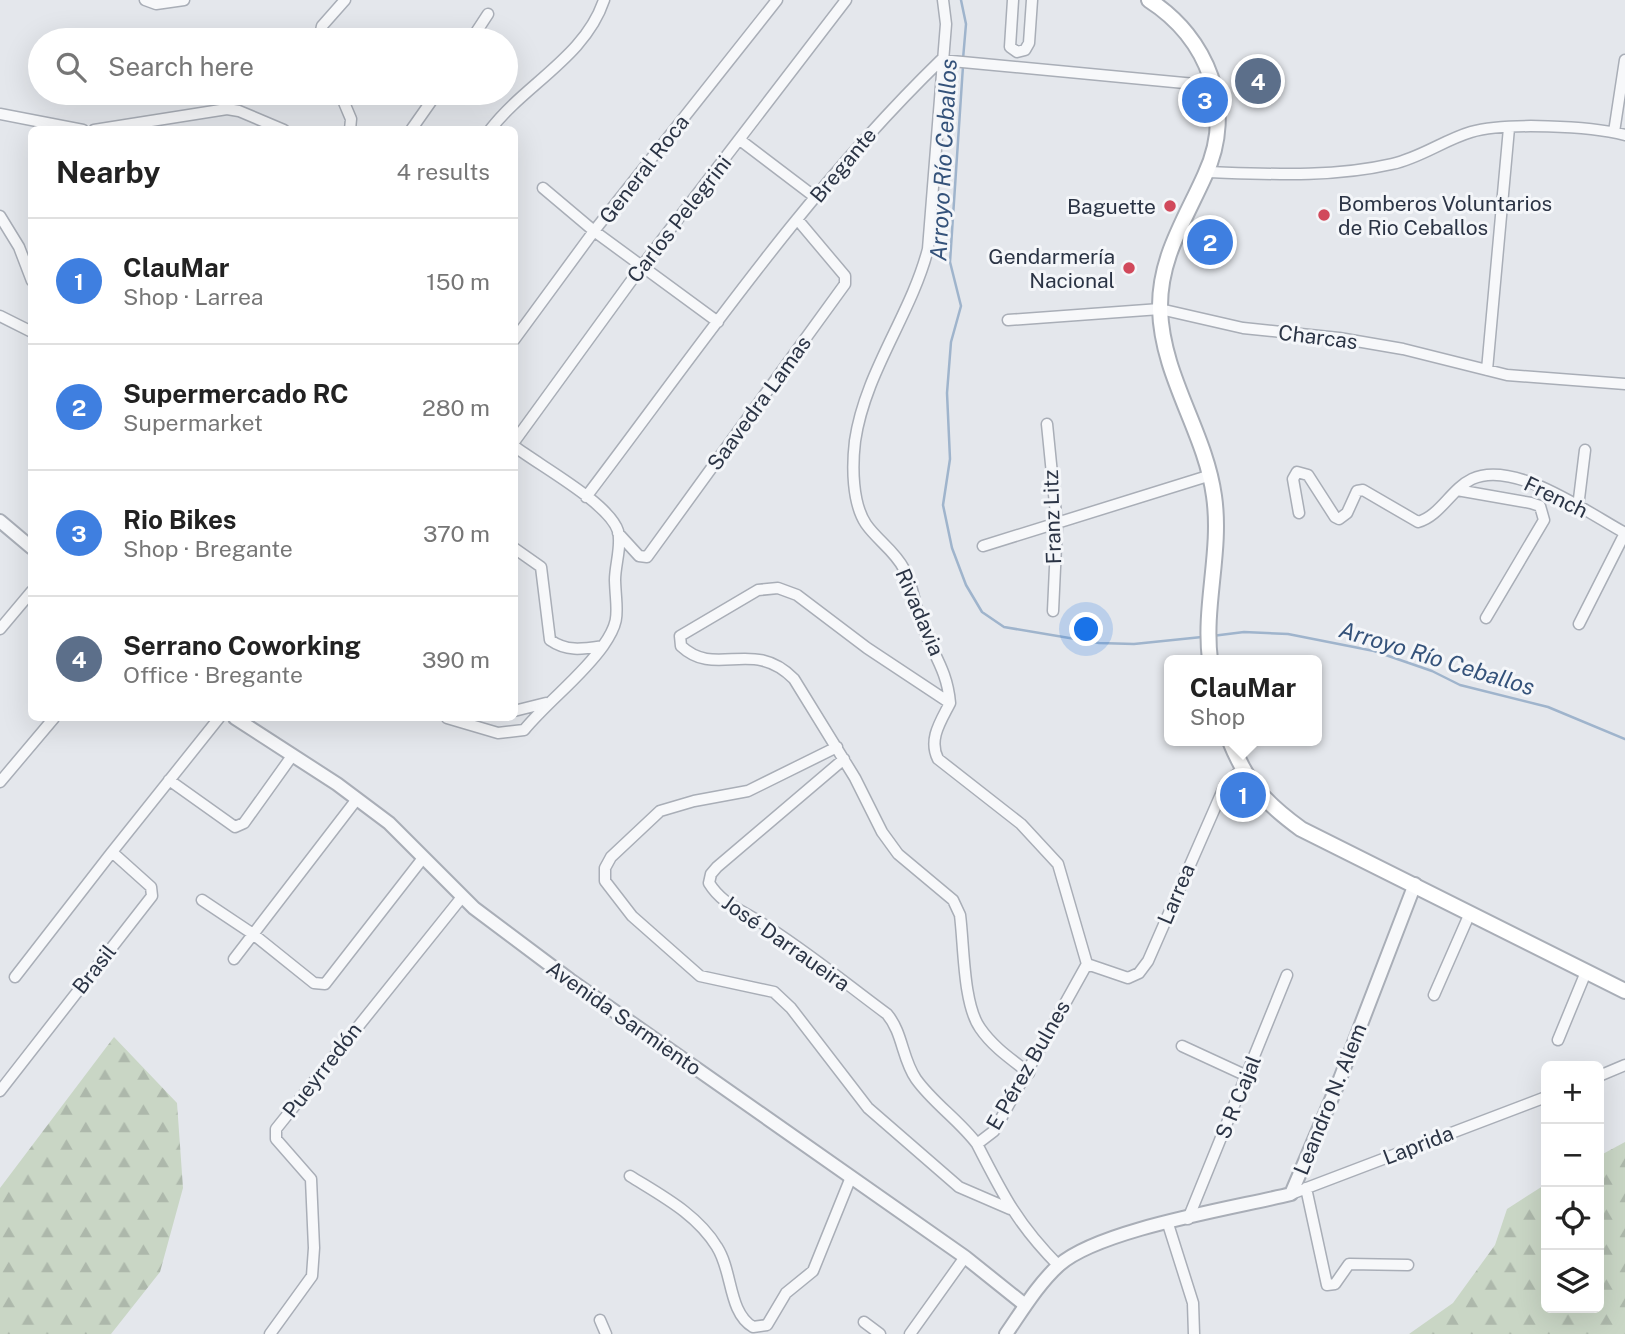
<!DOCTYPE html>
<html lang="en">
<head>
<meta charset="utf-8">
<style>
	body { margin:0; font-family:"Public Sans",sans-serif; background:#f2f2f2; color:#222 }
	.controls { position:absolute; right:21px; bottom:21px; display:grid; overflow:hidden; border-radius:10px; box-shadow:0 7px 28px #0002 }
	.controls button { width:63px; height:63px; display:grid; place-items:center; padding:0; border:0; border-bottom:2px solid #e0e0e0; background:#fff; color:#222; font:35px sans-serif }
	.you { position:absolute; left:1087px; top:630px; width:24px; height:24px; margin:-18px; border:5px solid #fff; border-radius:50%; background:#1a73e8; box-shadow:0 0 0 10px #1a73e833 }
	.badge { display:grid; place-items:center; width:46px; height:46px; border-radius:50%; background:#0b8043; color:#fff; font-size:23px; font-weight:700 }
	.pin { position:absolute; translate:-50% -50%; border:4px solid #fff; box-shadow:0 2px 7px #0006 }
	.popup { position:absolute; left:1164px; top:655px; width:158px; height:91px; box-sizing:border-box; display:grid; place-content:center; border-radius:10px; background:#fff; filter:drop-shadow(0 2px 5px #0005); font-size:23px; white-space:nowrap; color:#767676 }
	.popup b { font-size:26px; color:#222 }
	.popup::after { content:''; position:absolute; left:50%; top:100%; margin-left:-14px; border:14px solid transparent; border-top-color:#fff }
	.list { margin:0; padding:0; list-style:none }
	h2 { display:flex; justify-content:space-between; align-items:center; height:91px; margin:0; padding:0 28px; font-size:30px }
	h2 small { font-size:23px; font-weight:400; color:#767676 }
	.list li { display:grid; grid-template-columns:46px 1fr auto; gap:21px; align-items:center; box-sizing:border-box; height:126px; padding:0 28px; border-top:2px solid #e0e0e0 }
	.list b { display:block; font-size:26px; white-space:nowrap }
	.list p { margin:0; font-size:23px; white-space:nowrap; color:#767676 }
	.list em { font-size:23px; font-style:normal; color:#767676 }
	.icon { flex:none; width:38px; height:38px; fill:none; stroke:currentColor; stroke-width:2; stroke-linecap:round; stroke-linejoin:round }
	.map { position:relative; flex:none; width:1625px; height:1334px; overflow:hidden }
	.search { position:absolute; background:#fff; box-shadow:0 7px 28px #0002; left:28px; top:28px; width:490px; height:77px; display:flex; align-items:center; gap:18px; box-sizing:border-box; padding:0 24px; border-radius:38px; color:#767676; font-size:26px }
	.panel { position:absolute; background:#fff; box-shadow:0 7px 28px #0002; left:28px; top:126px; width:490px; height:595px; border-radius:10px }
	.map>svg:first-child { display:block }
	.forest { fill:url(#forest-firs) }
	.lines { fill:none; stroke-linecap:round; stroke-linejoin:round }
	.stream { stroke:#9fb4cc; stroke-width:2.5 }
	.minor-casing { stroke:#a9aeb7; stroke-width:13 }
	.tertiary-casing { stroke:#a9aeb7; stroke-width:16 }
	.secondary-casing { stroke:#a9aeb7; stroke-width:18 }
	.minor { stroke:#f7f8fa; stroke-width:10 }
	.tertiary { stroke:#f7f8fa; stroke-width:12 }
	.secondary { stroke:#fff; stroke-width:14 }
	.poi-dot { fill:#d1495b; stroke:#f4f6f9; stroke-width:2.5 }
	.labels { text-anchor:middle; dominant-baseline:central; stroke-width:6; stroke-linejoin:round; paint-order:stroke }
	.street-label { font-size:21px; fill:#2b3445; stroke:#f4f6f9 }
	.poi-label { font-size:21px; fill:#2b3445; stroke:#f4f6f9; text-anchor:end }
	.water-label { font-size:23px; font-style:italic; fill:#34527a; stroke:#f4f6f9 }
</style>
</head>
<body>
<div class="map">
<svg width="1625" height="1334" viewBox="0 0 1625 1334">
	<defs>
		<pattern id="forest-firs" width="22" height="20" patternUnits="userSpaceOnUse" patternTransform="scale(1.75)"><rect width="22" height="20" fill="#c9d6c5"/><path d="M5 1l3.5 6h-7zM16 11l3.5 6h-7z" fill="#adb8ab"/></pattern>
	</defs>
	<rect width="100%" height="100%" fill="#e4e7ec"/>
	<path class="forest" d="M114,1037l63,66 6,85 -23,84 -49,62h-111v-146z
		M1625,1142v192h-216l44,-31 42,-58 12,-36 39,-25v124h53v-152z"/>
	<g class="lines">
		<path class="stream" d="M961,0l5,24 -3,35
			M963,66l-13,196 11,44 -10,36 -4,51 3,66 -7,46 9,43 14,37 16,27 22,15 95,16 35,1 68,-7
			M1212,636l32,-4 44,2 86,17 58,20 28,14 88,22 77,32"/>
		<defs>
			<path id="minor" d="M145,0l11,4 28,-4
				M943,0l3,24 -18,225c-17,66 -63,123 -73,192 -3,25 -3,62 11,83 11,16 29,27 38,45 9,15 10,34 16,50 10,32 27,48 30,84l-83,-55 -70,-53 -19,-7 -20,2 -78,46 1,10c35,33 72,-9 113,33l61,99 27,54 16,22 55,46 7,15c4,30 3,89 20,113 13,19 31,31 49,45
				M1013,0l-3,47 7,5 8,-2 4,-7 3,-43
				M319,40l3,-14 23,-26
				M471,40l17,-26
				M340,93l11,26 -1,11
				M0,114l83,16
				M94,130l133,-21 12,2 45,19
				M411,130l26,-37
				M490,130c35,-46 95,-73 114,-130
				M1614,132l11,-72
				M740,140l75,57
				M1207,172c62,2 124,6 185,-8 28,-6 52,-24 79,-32 35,-10 119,-6 154,3
				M543,188l51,43 124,91
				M0,216l19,31 13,34
				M0,316l32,16
				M1008,320l152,-11 83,19 96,10 64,11 104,26 118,9
				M514,340l80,-109 183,-231
				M1487,370l22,-242
				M1047,424l10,100 -4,87
				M514,442l128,-176 204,-266
				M514,446c26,20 95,57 104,85 4,14 -3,34 -3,49 1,32 7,39 -12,66 -20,3 -36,6 -53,-6l-9,-73 -27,-19
				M1457,490l74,13 9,3 4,14 -58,98
				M586,497c113,-149 220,-306 355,-437l275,26
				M1578,507l7,-57
				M1299,513l-6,-34 4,-7 11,3 27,42 4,2 8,-6 10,-22 6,-1 55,32c22,-6 33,-33 54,-43 42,-20 116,34 153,54
				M618,533l21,23 8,1 198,-273v-8l-48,-57
				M983,546l228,-71
				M1579,624l46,-91
				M0,629l32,-38
				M950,703c-9,18 -22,36 -12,56l83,65 37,40 29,100
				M514,711l32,-8
				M447,718l51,15 26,-3c25,-30 57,-53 79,-84
				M837,747l-89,44 -54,10 -34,10 -49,46 -6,11v13l27,35 68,60 74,16 17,16 77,100 91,79 51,22
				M844,759l-127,108 -6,7 -2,9c13,21 31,26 51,39 44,27 85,61 127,92 16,19 15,45 29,65 17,24 43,41 61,65
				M169,780l66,47 9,-4 48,-67
				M0,782l54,-64
				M202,900l51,34 61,49 11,1 98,-126
				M234,959l123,-160
				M1087,964l41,14 11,-5 9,-12 77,-176 17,-16
				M15,977l97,-125
				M1434,995l36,-82
				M1558,1040l28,-68
				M1182,1046l65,30
				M1599,1076l26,-11
				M0,1091l152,-195 -1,-9 -39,-35 107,-134
				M630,1176c32,20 67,38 87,71 16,25 11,65 36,80l14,-2 19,-32 27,-22 38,-94
				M1306,1188l21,97 8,-1 14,-20 59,1
				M1291,1194l255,-97
				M1188,1219l99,-244
				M1168,1224l25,79 1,31
				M1059,1266c-41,-41 -56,-71 -82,-122l17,-13 93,-167
				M600,1320l6,14
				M864,1322l16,12
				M270,1334l42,-58 2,-28 -3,-69 -35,-40v-10l186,-232
				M910,1334l55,-77"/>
			<path id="tertiary" d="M0,521l32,27
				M235,718l102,66 52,39 85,85 96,72 395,277 60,48
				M1006,1334c16,-23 32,-50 53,-69 41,-36 175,-57 232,-71l49,-115 75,-195"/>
			<path id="secondary" d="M1149,0c59,38 87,109 56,175 -20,45 -46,83 -45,134 2,68 45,122 54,187 8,55 -11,110 -4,164
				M1230,741c17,42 34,61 71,88l324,162"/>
		</defs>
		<use href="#minor" class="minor-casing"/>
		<use href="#tertiary" class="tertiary-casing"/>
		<use href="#secondary" class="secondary-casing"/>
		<use href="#minor" class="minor"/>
		<use href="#tertiary" class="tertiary"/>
		<use href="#secondary" class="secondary"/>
	</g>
	<g class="poi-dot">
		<circle cx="1170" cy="206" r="7"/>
		<circle cx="1324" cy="215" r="7"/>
		<circle cx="1129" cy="268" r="7"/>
	</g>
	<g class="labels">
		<g class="street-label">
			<text transform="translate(843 165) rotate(-50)">Bregante</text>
			<text transform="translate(644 169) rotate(-52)">General Roca</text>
			<text transform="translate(679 219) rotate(-52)">Carlos Pelegrini</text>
			<text transform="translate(1318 337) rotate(7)">Charcas</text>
			<text transform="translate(759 403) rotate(-54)">Saavedra Lamas</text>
			<text transform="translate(1556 497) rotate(26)">French</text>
			<text transform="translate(1052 517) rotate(-92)">Franz Litz</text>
			<text transform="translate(920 612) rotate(67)">Rivadavia</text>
			<text transform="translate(1176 894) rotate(-67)">Larrea</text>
			<text transform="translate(786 943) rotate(35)">José Darraueira</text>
			<text transform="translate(94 969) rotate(-52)">Brasil</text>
			<text transform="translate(624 1018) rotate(35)">Avenida Sarmiento</text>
			<text transform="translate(1028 1065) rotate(-60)">E Pérez Bulnes</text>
			<text transform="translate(322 1070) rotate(-52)">Pueyrredón</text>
			<text transform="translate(1238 1097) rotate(-68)">S R Cajal</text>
			<text transform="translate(1330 1099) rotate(-68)">Leandro N. Alem</text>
			<text transform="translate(1418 1145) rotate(-21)">Laprida</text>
		</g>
		<g class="poi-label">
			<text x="1338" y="203" text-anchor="start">Bomberos Voluntarios<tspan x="1338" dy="24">de Rio Ceballos</tspan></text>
			<text x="1156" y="206">Baguette</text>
			<text x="1115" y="256">Gendarmería<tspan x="1115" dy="24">Nacional</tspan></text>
		</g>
		<g class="water-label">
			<text transform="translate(943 160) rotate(-87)">Arroyo Río Ceballos</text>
			<text transform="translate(1437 658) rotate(17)">Arroyo Río Ceballos</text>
		</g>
	</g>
</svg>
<div class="controls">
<button>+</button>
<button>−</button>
<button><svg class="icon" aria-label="locate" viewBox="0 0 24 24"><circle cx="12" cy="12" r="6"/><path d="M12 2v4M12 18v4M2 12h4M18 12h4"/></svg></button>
<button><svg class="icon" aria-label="layers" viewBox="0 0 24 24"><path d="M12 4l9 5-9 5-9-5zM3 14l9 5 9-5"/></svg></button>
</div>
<div class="you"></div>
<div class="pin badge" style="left:1243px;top:795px;background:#3f7fe0">1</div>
<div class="popup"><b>ClauMar</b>Shop</div>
<div class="pin badge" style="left:1210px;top:242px;background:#3f7fe0">2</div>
<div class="pin badge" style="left:1205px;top:100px;background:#3f7fe0">3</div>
<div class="pin badge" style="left:1258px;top:81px;background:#5c6f8a">4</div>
<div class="search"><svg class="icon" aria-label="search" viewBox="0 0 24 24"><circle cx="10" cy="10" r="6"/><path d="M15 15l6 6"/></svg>Search here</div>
<section class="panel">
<h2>Nearby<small>4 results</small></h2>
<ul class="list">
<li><span class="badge" style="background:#3f7fe0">1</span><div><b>ClauMar</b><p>Shop · Larrea</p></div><em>150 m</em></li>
<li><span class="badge" style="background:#3f7fe0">2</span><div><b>Supermercado RC</b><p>Supermarket</p></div><em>280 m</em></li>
<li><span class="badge" style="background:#3f7fe0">3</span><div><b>Rio Bikes</b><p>Shop · Bregante</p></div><em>370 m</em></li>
<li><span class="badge" style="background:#5c6f8a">4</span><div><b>Serrano Coworking</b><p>Office · Bregante</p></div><em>390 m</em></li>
</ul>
</section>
</div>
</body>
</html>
